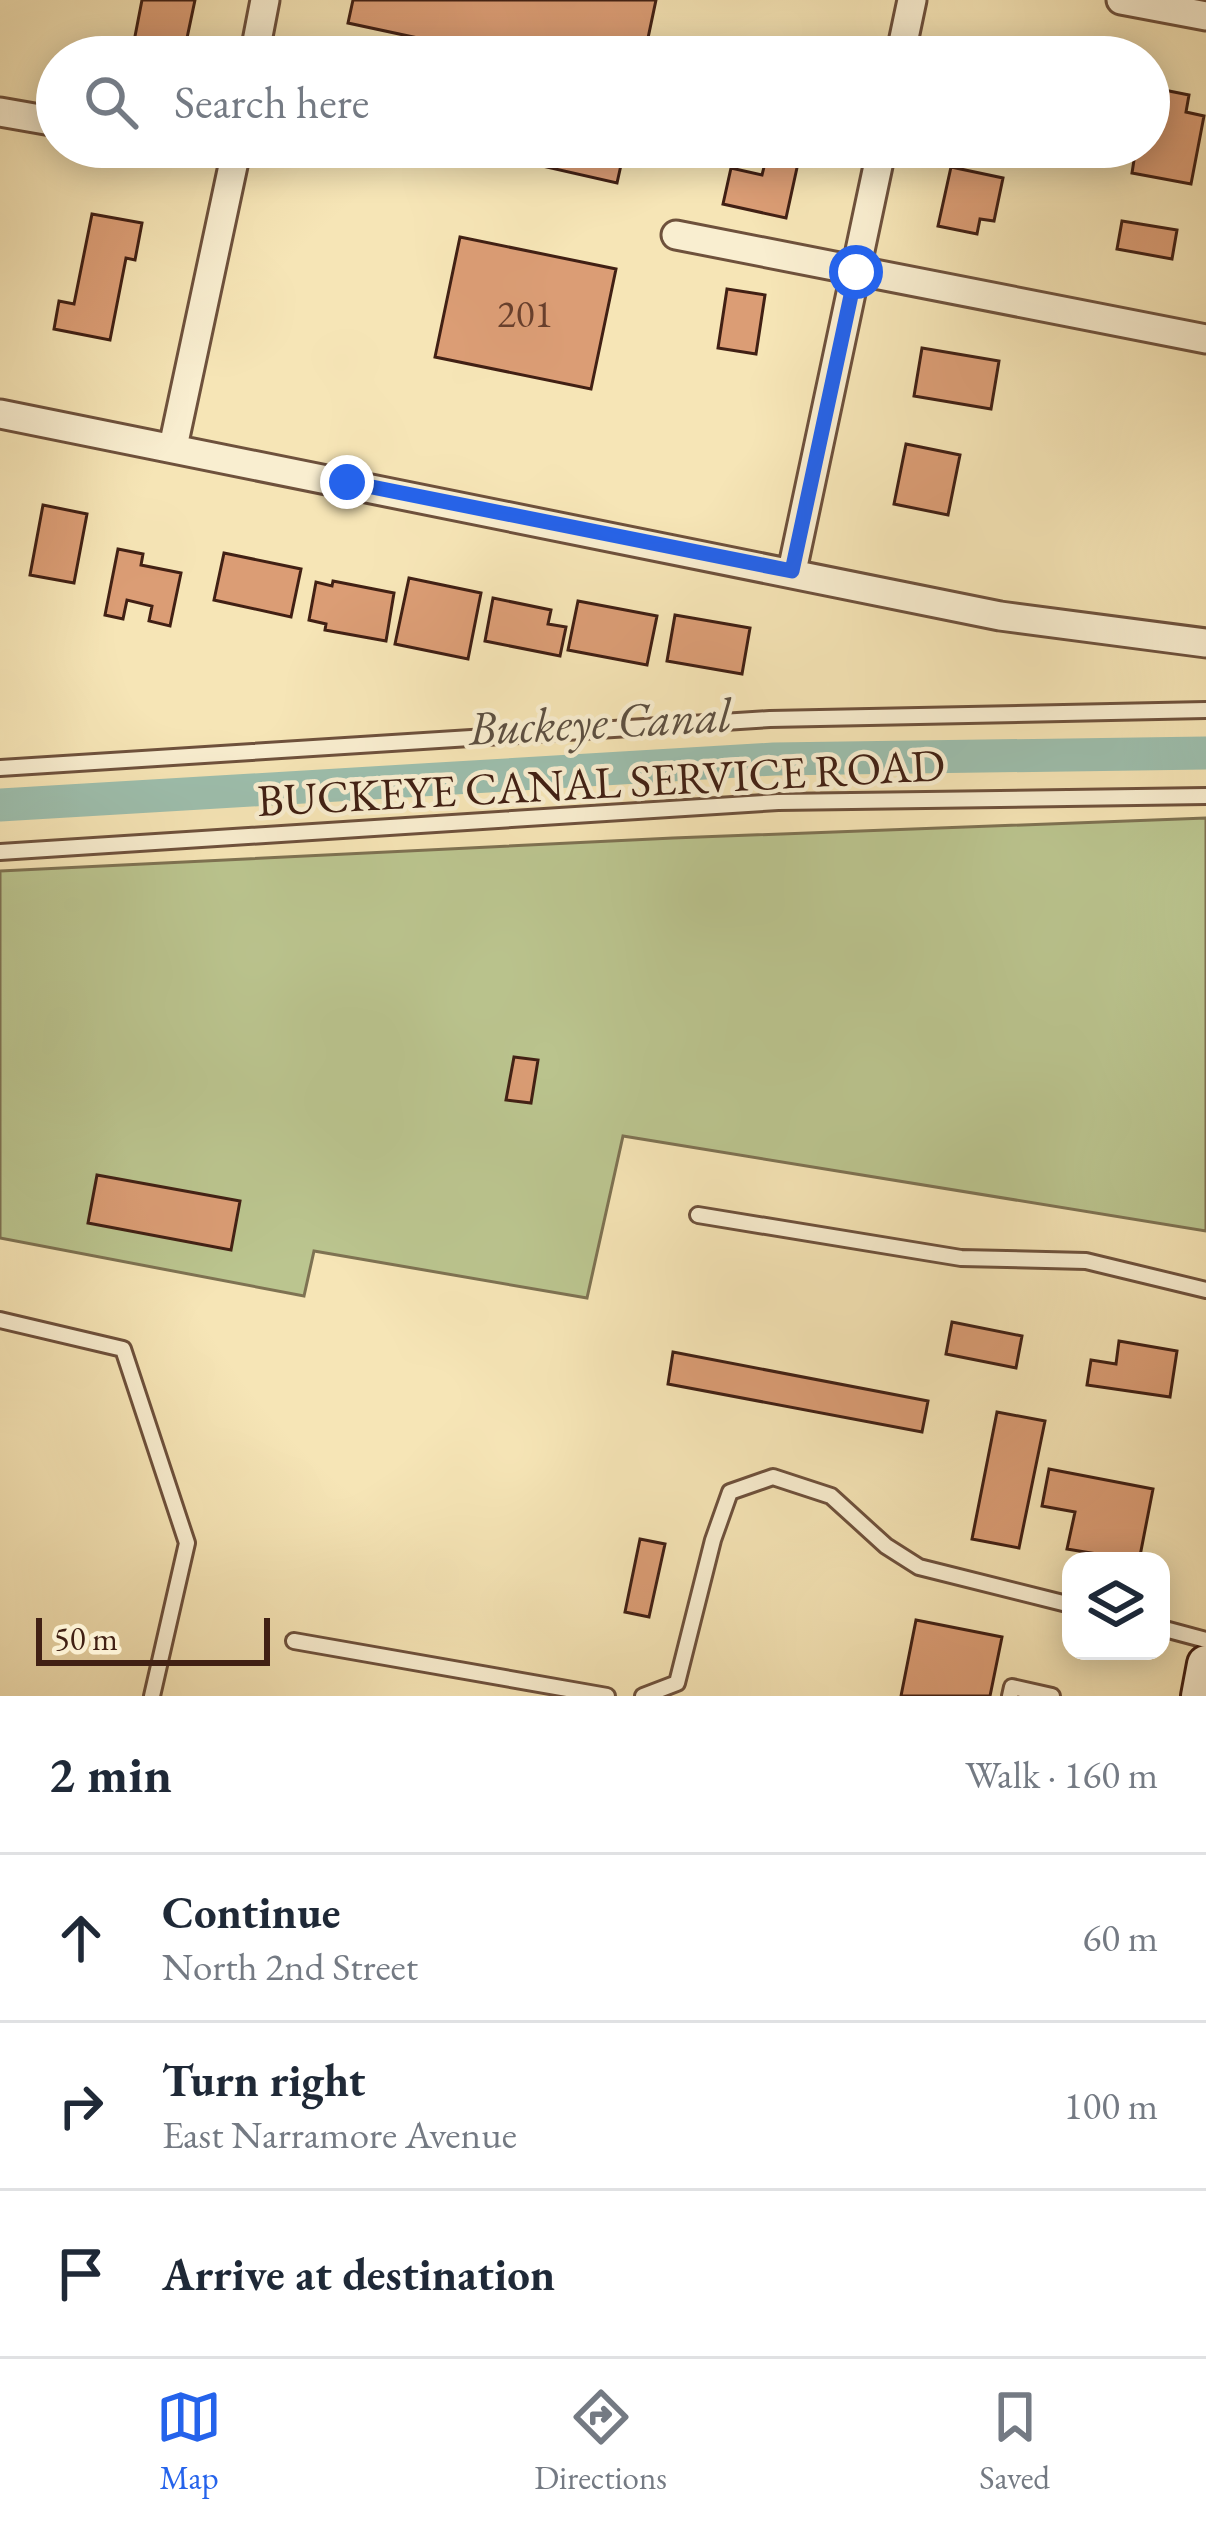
<!DOCTYPE html>
<html lang="en">
<head>
<meta charset="utf-8">
<style>
	body { margin:0; font-family:"EB Garamond",serif; background:#f6f6f7; color:#1f2937 }
	.controls { position:absolute; right:36px; bottom:36px; display:grid; overflow:hidden; border-radius:24px; box-shadow:0 6px 30px #0003 }
	.controls button { width:108px; height:108px; display:grid; place-items:center; padding:0; border:0; border-bottom:3px solid #e0e1e3; background:#fff; color:#1f2937; font:60px sans-serif }
	.scale { position:absolute; left:36px; bottom:30px; width:234px; box-sizing:border-box; padding-left:12px; border:6px solid #412014; border-top:0; font-size:33px; line-height:42px; white-space:nowrap; color:#412014; -webkit-text-stroke:9px #f9eed0; paint-order:stroke }
	.stop { position:absolute; width:36px; height:36px; margin:-27px; border:9px solid #2563eb; border-radius:50%; background:#fff }
	.stop.end { background:#2563eb; border-color:#fff; box-shadow:0 3px 12px #0008 }
	.list { margin:0; padding:0; list-style:none }
	h2 { display:flex; justify-content:space-between; align-items:center; height:156px; margin:0; padding:0 48px; font-size:51px }
	h2 small { font-size:39px; font-weight:400; color:#747a83 }
	.list li { display:grid; grid-template-columns:78px 1fr auto; gap:36px; align-items:center; box-sizing:border-box; height:168px; padding:0 48px; border-top:3px solid #e0e1e3 }
	.list b { display:block; font-size:45px; white-space:nowrap }
	.list p { margin:0; font-size:39px; white-space:nowrap; color:#747a83 }
	.list em { font-size:39px; font-style:normal; color:#747a83 }
	.icon { flex:none; width:66px; height:66px; fill:none; stroke:currentColor; stroke-width:2; stroke-linecap:round; stroke-linejoin:round }
	.map { position:relative; flex:none; width:1206px; height:1696px; overflow:hidden }
	.search { position:absolute; background:#fff; box-shadow:0 6px 30px #0003; left:36px; right:36px; top:36px; height:132px; display:flex; align-items:center; gap:30px; box-sizing:border-box; padding:0 42px; border-radius:66px; color:#747a83; font-size:45px }
	.sheet { height:660px; background:#fff }
	nav { display:flex; justify-content:space-around; align-items:center; box-sizing:border-box; height:168px; border-top:3px solid #e0e1e3; background:#fff; font-size:33px; color:#747a83 }
	nav a { display:grid; justify-items:center; gap:6px }
	nav .on { color:#2563eb }
	.map>svg:first-child { display:block }
	.green { fill:#bbc58f; stroke:#7e7252; stroke-width:3 }
	.lines { fill:none; stroke-linecap:round; stroke-linejoin:round }
	.canal { stroke:#9dbfae; stroke-width:33 }
	.building { fill:#db9d75; stroke:#412014; stroke-width:3 }
	.service-casing { stroke:#6e513c; stroke-width:20 }
	.minor-casing { stroke:#6e513c; stroke-width:33 }
	.secondary-casing { stroke:#412014; stroke-width:42 }
	.service { stroke:#f9eed0; stroke-width:14 }
	.minor { stroke:#f9eed0; stroke-width:27 }
	.secondary { stroke:#f9eed0; stroke-width:36 }
	.route { stroke:#2563eb; stroke-width:15 }
	.labels { text-anchor:middle; dominant-baseline:central; stroke-width:9; stroke-linejoin:round; paint-order:stroke }
	.number-label { font-size:39px; fill:#683f2c }
	.street-label { font-size:45px; fill:#412014; stroke:#f9eed0 }
	.water-label { font-size:48px; font-style:italic; fill:#5d5042; stroke:#f9eed0 }
</style>
</head>
<body>
<div class="map">
<svg width="1206" height="1696" viewBox="0 0 1206 1696">
	<rect width="100%" height="100%" fill="#f6e5b6"/>
	<filter id="stains"><feTurbulence type="fractalNoise" baseFrequency=".00167" numOctaves="4"/><feColorMatrix values="0 0 0 0 .2 0 0 0 0 .09 0 0 0 0 .02 0 0 0 .5 -.17"/></filter>
	<radialGradient id="worn" r=".72"><stop offset=".6" stop-color="#630" stop-opacity="0"/><stop offset="1" stop-color="#630" stop-opacity=".3"/></radialGradient>
	<path class="green" d="M1206,818v413l-583,-95 -36,162 -273,-47 -10,45 -304,-58v-367l673,-33z"/>
	<g class="lines">
		<path class="canal" d="M0,805l774,-46 432,-6"/>
	</g>
	<path class="building" d="M142,0h53l-12,57h-52z
		M353,0h303l-12,57h-164l-12,-3 1,-5 -121,-26z
		M1149,87l40,8 -3,17 18,4 -13,68 -59,-11 4,-26h13z
		M458,147h167l-8,36z
		M769,147l31,7 -14,64 -63,-14 8,-36 31,7z
		M1024,147h37l-1,7z
		M951,167l52,11 -9,43 -14,-2 -3,15 -39,-8z
		M92,214l50,9 -7,37 -9,-2 -16,82 -56,-11 5,-28 15,3z
		M1122,221l55,9 -5,29 -55,-10z
		M460,237l156,32 -25,120 -156,-32z
		M727,289l38,6 -9,59 -38,-6z
		M922,348l77,13 -8,48 -77,-13z
		M906,444l54,11 -12,60 -54,-11z
		M43,505l44,9 -13,69 -44,-8z
		M118,549l25,5 -2,11 40,8 -11,53 -21,-5 3,-15 -25,-6 -4,19 -18,-4z
		M224,553l77,16 -10,48 -77,-17z
		M409,578l72,15 -13,66 -73,-15z
		M333,581l61,12 -8,48 -61,-11 1,-6 -17,-4 7,-38 16,4z
		M493,598l58,12 -3,14 18,3 -6,29 -75,-15z
		M578,601l79,15 -10,49 -79,-15z
		M675,615l75,13 -8,46 -75,-13z
		M514,1057l24,3 -7,43 -25,-3z
		M97,1175l143,26 -9,49 -143,-27z
		M952,1322l70,14 -6,32 -70,-14z
		M1119,1341l58,10 -7,46 -83,-12 4,-25 25,4z
		M673,1352l255,49 -6,31 -254,-48z
		M997,1412l48,9 -26,127 -47,-9z
		M1049,1469l104,20 -14,72 -72,-12 8,-37 -33,-6z
		M640,1539l25,5 -16,73 -24,-5z
		M916,1620l86,17 -12,59h-89z"/>
	<g class="lines">
		<defs>
			<path id="service" d="M0,768l770,-49 436,-9
				M0,852l778,-50 428,-6
				M698,1215l263,43 125,3 120,29
				M0,1320l123,29 64,194 -35,153
				M1161,1628l45,12
				M294,1641l313,55
				M643,1696l34,-13 36,-143 17,-48 43,-15 58,19 55,50 33,21 152,38
				M1010,1696l2,-9 40,9"/>
			<path id="minor" d="M1121,0l85,16
				M254,57l11,-57
				M900,57l12,-57
				M0,112l57,10
				M194,147l41,7
				M676,235l530,104
				M0,414l1000,202 206,27
				M173,447l64,-300
				M792,571l90,-424"/>
			<path id="secondary" d="M1200,1696l6,-32"/>
		</defs>
		<use href="#service" class="service-casing"/>
		<use href="#minor" class="minor-casing"/>
		<use href="#secondary" class="secondary-casing"/>
		<use href="#service" class="service"/>
		<use href="#minor" class="minor"/>
		<use href="#secondary" class="secondary"/>
	</g>
	<g class="lines">
		<path class="route" d="M347,482l445,89 64,-299"/>
	</g>
	<g class="labels">
		<g class="number-label">
			<text x="525" y="313">201</text>
		</g>
		<g class="street-label">
			<text transform="translate(601 782) rotate(-3)">BUCKEYE CANAL SERVICE ROAD</text>
		</g>
		<g class="water-label">
			<text transform="translate(600 721) rotate(-3)">Buckeye Canal</text>
		</g>
	</g>
	<rect width="100%" height="100%" filter="url(#stains)"/>
	<rect width="100%" height="100%" fill="url(#worn)"/>
</svg>
<div class="controls">
<button><svg class="icon" aria-label="layers" viewBox="0 0 24 24"><path d="M12 4l9 5-9 5-9-5zM3 14l9 5 9-5"/></svg></button>
</div>
<div class="scale">50 m</div>
<div class="stop" style="left:856px;top:272px"></div>
<div class="stop end" style="left:347px;top:482px"></div>
<div class="search"><svg class="icon" aria-label="search" viewBox="0 0 24 24"><circle cx="10" cy="10" r="6"/><path d="M15 15l6 6"/></svg>Search here</div>
</div>
<section class="sheet">
<h2>2 min<small>Walk · 160 m</small></h2>
<ul class="list">
<li><svg class="icon" aria-label="ahead" viewBox="0 0 24 24"><path d="M12 20V5M6 11l6-6 6 6"/></svg><div><b>Continue</b><p>North 2nd Street</p></div><em>60 m</em></li>
<li><svg class="icon" aria-label="right" viewBox="0 0 24 24"><path d="M7 20v-9h11M14 6l5 5-5 5"/></svg><div><b>Turn right</b><p>East Narramore Avenue</p></div><em>100 m</em></li>
<li><svg class="icon" aria-label="arrive" viewBox="0 0 24 24"><path d="M6 21V4h12l-3 4 3 4H6"/></svg><div><b>Arrive at destination</b></div></li>
</ul>
</section>
<nav>
<a class="on"><svg class="icon" aria-label="map" viewBox="0 0 24 24"><path d="M3 6l6-2 6 2 6-2v14l-6 2-6-2-6 2zM9 4v14M15 6v14"/></svg>Map</a>
<a><svg class="icon" aria-label="directions" viewBox="0 0 24 24"><path d="M12 3l9 9-9 9-9-9zM9 14v-3h6M13 9l2 2-2 2"/></svg>Directions</a>
<a><svg class="icon" aria-label="saved" viewBox="0 0 24 24"><path d="M7 4h10v16l-5-4-5 4z"/></svg>Saved</a>
</nav>
</body>
</html>
